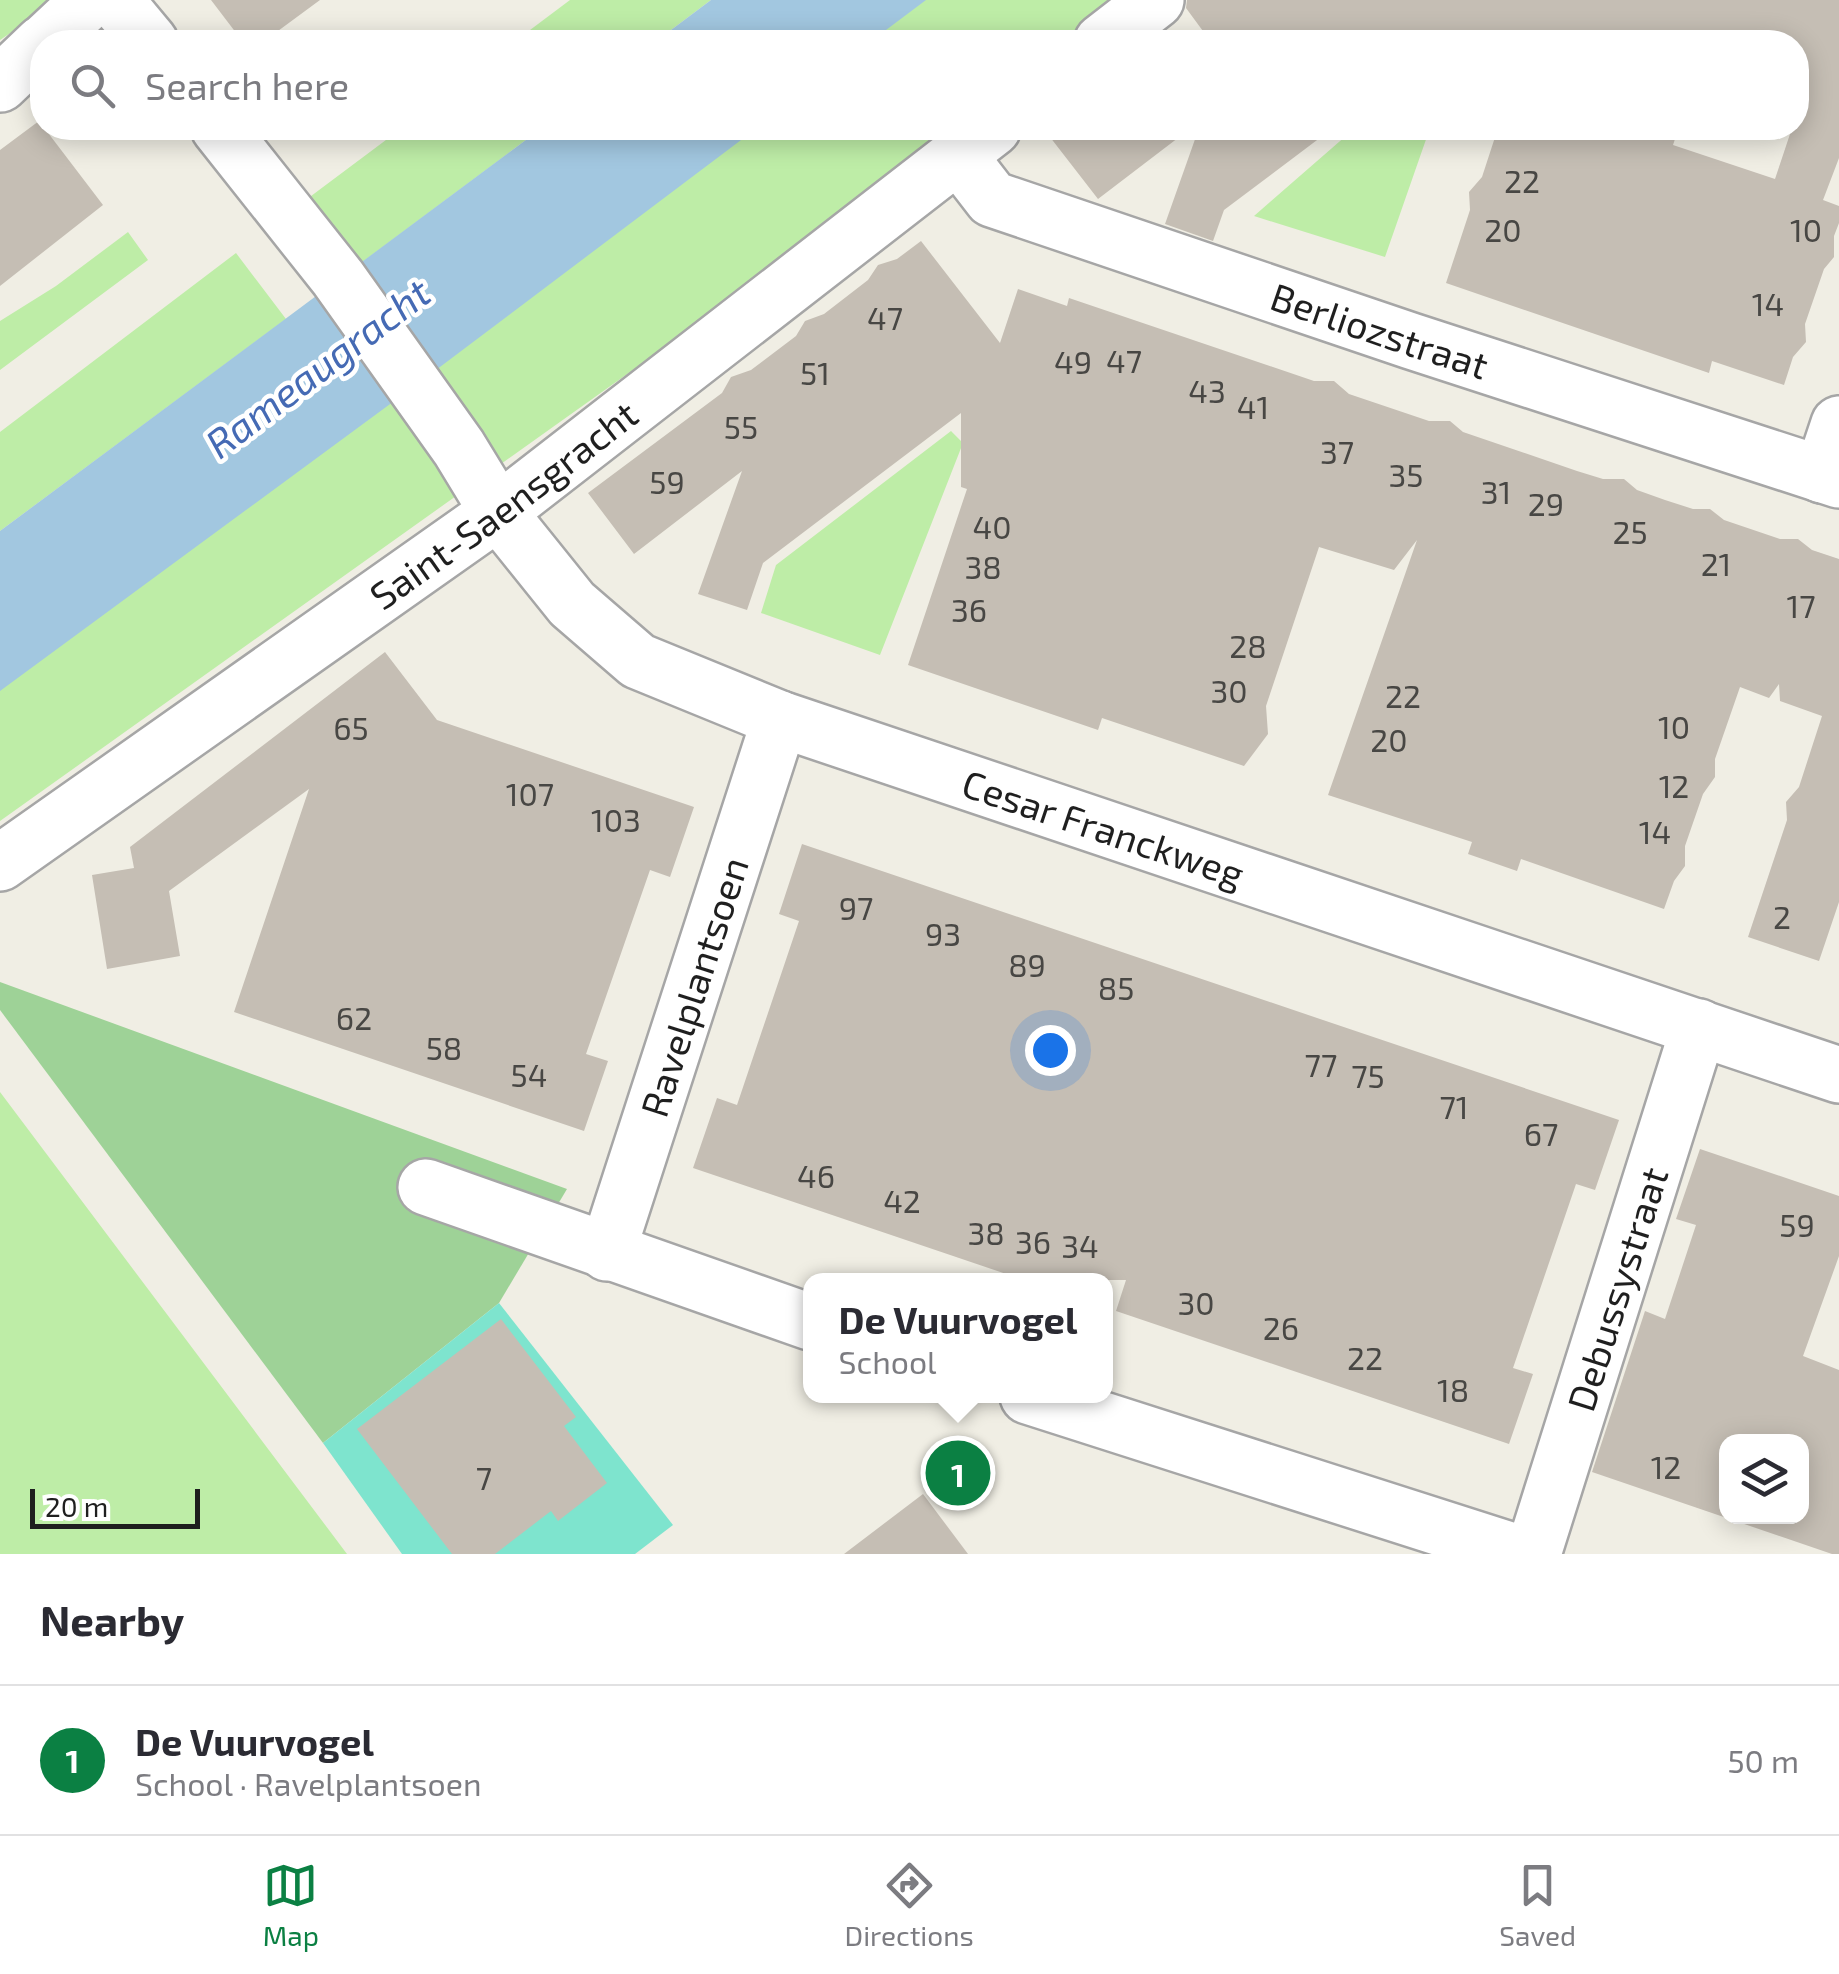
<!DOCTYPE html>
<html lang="en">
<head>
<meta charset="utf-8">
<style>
	body { margin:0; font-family:"Exo 2",sans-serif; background:#f2f2f3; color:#2b2b33 }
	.controls { position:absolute; right:30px; bottom:30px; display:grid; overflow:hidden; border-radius:20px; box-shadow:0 5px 25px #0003 }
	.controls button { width:90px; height:90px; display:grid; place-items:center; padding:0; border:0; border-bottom:2px solid #e1e1e2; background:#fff; color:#2b2b33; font:50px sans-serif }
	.scale { position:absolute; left:30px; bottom:25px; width:170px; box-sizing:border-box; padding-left:10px; border:5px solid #1f1f1f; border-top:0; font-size:28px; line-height:35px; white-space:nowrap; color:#1f1f1f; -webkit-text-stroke:8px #fff; paint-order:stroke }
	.you { position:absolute; left:1050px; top:1050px; width:35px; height:35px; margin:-25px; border:8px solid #fff; border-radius:50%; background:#1a73e8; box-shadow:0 0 0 15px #1a73e833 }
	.badge { display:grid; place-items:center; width:65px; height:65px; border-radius:50%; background:#0b8043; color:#fff; font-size:32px; font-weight:700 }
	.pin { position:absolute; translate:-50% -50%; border:5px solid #fff; box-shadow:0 2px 10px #0006 }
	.popup { position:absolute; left:803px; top:1273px; width:310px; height:130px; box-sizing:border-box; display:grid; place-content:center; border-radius:20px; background:#fff; filter:drop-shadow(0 2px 8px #0005); font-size:32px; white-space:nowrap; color:#7c7c81 }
	.popup b { font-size:38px; color:#2b2b33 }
	.popup::after { content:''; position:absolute; left:50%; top:100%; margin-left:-20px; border:20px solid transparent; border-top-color:#fff }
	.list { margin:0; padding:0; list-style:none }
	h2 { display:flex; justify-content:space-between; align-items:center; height:130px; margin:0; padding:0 40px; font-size:42px }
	h2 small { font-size:32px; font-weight:400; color:#7c7c81 }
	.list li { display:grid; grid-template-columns:65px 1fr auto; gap:30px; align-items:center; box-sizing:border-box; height:150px; padding:0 40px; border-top:2px solid #e1e1e2 }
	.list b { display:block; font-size:38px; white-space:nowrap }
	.list p { margin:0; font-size:32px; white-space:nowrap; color:#7c7c81 }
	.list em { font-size:32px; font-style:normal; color:#7c7c81 }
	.icon { flex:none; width:55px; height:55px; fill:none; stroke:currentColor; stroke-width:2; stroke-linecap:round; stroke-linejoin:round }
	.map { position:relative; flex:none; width:1839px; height:1554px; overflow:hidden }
	.search { position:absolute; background:#fff; box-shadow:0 5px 25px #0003; left:30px; right:30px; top:30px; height:110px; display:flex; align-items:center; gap:25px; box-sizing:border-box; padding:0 35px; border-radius:40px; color:#7c7c81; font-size:38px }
	.sheet { height:280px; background:#fff }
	nav { display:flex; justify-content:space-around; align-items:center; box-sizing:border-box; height:140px; border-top:2px solid #e1e1e2; background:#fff; font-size:28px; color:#7c7c81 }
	nav a { display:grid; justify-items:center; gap:5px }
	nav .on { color:#0b8043 }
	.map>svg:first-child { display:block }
	.grass { fill:#beeda7 }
	.forest { fill:#9ed297 }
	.pitch { fill:#7ee4ce }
	.water { fill:#a2c7e0 }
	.building { fill:#c5beb4; fill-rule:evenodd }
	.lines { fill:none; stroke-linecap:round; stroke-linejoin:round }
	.street-casing { stroke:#a6a6a6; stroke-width:60 }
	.street { stroke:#fff; stroke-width:55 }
	.labels { text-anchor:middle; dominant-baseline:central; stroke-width:9; stroke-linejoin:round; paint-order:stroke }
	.number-label { font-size:32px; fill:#484744 }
	.street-label { font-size:38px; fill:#1f1f1f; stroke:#fff }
	.water-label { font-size:40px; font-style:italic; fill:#456ab4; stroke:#fff }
</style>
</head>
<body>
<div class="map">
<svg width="1839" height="1554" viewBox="0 0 1839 1554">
	<rect width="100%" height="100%" fill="#f0eee4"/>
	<path class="grass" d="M0,0h59l-59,40z
		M570,0h141l-56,42h-141z
		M920,0h206l-54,42h-209z
		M402,128h140l-201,150 -50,-67z
		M750,128h213l-128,98 -835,595v-132z
		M1355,128h75l-45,129 -131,-41z
		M128,232l20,28 -148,110v-49l56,-35z
		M236,253l50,66 -286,212v-99z
		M951,431l12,12 -83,212 -119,-42 15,-48z
		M0,1092l347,462h-347z"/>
	<path class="forest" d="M0,982l567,207 -68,114 -176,140 -323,-433z"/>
	<path class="pitch" d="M499,1303l174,222 -38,29h-233l-79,-111z"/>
	<path class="water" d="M711,0h215l-56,42h-215z
		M542,128h215l-337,254 -420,309v-160z"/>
	<path class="building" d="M211,0h109l-57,42h-20z
		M1187,0h652v158l-16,42 16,6v17l-5,13v21l-10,12 -19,55 1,18 -13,15 -9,28 -72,-24 -3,12 -263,-90 24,-73 -1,-18 13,-15 16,-49h146l31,11 -2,6 102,34 17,-51h4v-86h-585l-25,-34z
		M39,121l64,84 -103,81v-136z
		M1043,128h148l-93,71z
		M1199,128h134l-109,82 -11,31 -48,-17z
		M921,241l79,102 18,-54 49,17 2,-8 245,83h20l15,13 80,27h21l13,11 114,39 26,8h21l13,11 28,10 28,9h17l14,11 56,19h18l14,11 27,9v343l-20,59 -71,-24 39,-117 -1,-18 13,-15 23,-71 -42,-15 -1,-17 -10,14 -29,-11 -25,72v18l-12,17 -18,52v20l-11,15 -10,28 -143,-50 -4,12 -49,-17 4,-12 -144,-47 89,-255 -23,30 -75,-23 -53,159 2,28 -24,32 -142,-48 -4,12 -190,-65 59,-176 -6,-2v-74l-198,150 -16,47 -49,-16 44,-123 -108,83 -46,-61 134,-100 9,-16 20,-7 45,-34 9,-15 19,-7 44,-34 10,-15 19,-6z
		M385,652l52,68 257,87 -24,70 -20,-7 -64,184 22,7 -24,70 -350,-119 75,-223 -140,102 11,65 -73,13 -15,-94 42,-7 -4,-21z
		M802,844l817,276 -24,70 -19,-6 -26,76 -37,108 20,6 -24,70 -393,-133 10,-31h-102l-331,-112 24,-70 20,7 62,-184 -20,-7z
		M1700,1149l139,47v60l-36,100 36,14v184h-7l-240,-82 53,-161 20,8 31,-94 -20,-6zM1726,1442h76v74h-76z
		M501,1319l75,98 -12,9 43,57 -49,38 -7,-10 -56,43h-43l-95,-125z
		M923,1494l45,60h-124z"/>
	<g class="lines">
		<defs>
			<g id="street">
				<path d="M115,0l35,42"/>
				<path d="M45,42l45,-42"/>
				<path d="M1102,42l54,-42"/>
				<path d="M0,84l42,-40"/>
				<path id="s1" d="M219,128l119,150 121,170 39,64 74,92 66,57 142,58 1059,356"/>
				<path id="s2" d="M958,155l34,44 419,142 428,139"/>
				<path d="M1822,475l17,-51"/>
				<path id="s3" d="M0,863l498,-351 495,-384"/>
				<path d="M426,1187l384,135"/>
				<path id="s4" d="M607,1253l173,-534"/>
				<path d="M1028,1396l494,158"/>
				<path id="s5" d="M1533,1554l166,-527"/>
			</g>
		</defs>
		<use href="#street" class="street-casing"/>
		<use href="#street" class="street"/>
	</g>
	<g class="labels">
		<g class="number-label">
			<text x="1522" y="180">22</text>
			<text x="1503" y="229">20</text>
			<text x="1806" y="229">10</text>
			<text x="1768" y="303">14</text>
			<text x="885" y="317">47</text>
			<text x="1124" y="360">47</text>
			<text x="1073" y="361">49</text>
			<text x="815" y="372">51</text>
			<text x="1207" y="390">43</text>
			<text x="1253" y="406">41</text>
			<text x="741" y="426">55</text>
			<text x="1337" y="451">37</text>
			<text x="1406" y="474">35</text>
			<text x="667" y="481">59</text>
			<text x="1496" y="491">31</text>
			<text x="1546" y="503">29</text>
			<text x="992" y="526">40</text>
			<text x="1630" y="531">25</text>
			<text x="1716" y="563">21</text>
			<text x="983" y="566">38</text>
			<text x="1801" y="605">17</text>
			<text x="969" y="609">36</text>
			<text x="1248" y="645">28</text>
			<text x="1229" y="690">30</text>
			<text x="1403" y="695">22</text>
			<text x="1674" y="726">10</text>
			<text x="351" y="727">65</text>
			<text x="1389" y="739">20</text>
			<text x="1674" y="785">12</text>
			<text x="530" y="793">107</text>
			<text x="616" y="819">103</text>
			<text x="1655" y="831">14</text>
			<text x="856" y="907">97</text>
			<text x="1782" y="916">2</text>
			<text x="943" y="933">93</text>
			<text x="1027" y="964">89</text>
			<text x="1116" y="987">85</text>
			<text x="354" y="1017">62</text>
			<text x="444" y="1047">58</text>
			<text x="1321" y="1064">77</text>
			<text x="529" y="1074">54</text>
			<text x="1368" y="1075">75</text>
			<text x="1454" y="1106">71</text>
			<text x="1541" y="1133">67</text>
			<text x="816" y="1175">46</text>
			<text x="902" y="1200">42</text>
			<text x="1797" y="1224">59</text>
			<text x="986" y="1232">38</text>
			<text x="1033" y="1241">36</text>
			<text x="1080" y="1245">34</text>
			<text x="1196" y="1302">30</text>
			<text x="1281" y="1327">26</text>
			<text x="1365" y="1357">22</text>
			<text x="1453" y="1389">18</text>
			<text x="1666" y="1466">12</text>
			<text x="484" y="1477">7</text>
		</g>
		<g class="street-label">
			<text stroke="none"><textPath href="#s2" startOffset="465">Berliozstraat</textPath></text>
			<text stroke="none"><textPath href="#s3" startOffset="618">Saint-Saensgracht</textPath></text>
			<text stroke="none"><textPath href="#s1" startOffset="1175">Cesar Franckweg</textPath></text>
			<text stroke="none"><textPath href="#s4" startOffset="280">Ravelplantsoen</textPath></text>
			<text stroke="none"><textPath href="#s5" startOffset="278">Debussystraat</textPath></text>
		</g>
		<g class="water-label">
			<text transform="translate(317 367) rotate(-37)">Rameaugracht</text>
		</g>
	</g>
</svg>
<div class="controls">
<button><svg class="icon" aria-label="layers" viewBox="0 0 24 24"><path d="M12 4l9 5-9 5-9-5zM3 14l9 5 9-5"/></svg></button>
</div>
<div class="scale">20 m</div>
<div class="you"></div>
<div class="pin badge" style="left:958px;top:1473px">1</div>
<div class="popup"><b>De Vuurvogel</b>School</div>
<div class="search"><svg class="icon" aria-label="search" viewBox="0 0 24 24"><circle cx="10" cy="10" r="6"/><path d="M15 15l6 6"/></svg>Search here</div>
</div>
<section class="sheet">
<h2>Nearby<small></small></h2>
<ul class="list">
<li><span class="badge">1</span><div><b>De Vuurvogel</b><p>School · Ravelplantsoen</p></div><em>50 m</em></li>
</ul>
</section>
<nav>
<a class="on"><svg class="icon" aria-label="map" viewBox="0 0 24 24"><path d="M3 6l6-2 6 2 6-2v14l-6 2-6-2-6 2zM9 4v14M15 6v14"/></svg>Map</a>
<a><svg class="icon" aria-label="directions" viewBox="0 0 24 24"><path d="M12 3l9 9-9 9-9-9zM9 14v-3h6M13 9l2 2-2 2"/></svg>Directions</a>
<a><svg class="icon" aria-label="saved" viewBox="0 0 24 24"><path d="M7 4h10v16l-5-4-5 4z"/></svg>Saved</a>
</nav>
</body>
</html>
